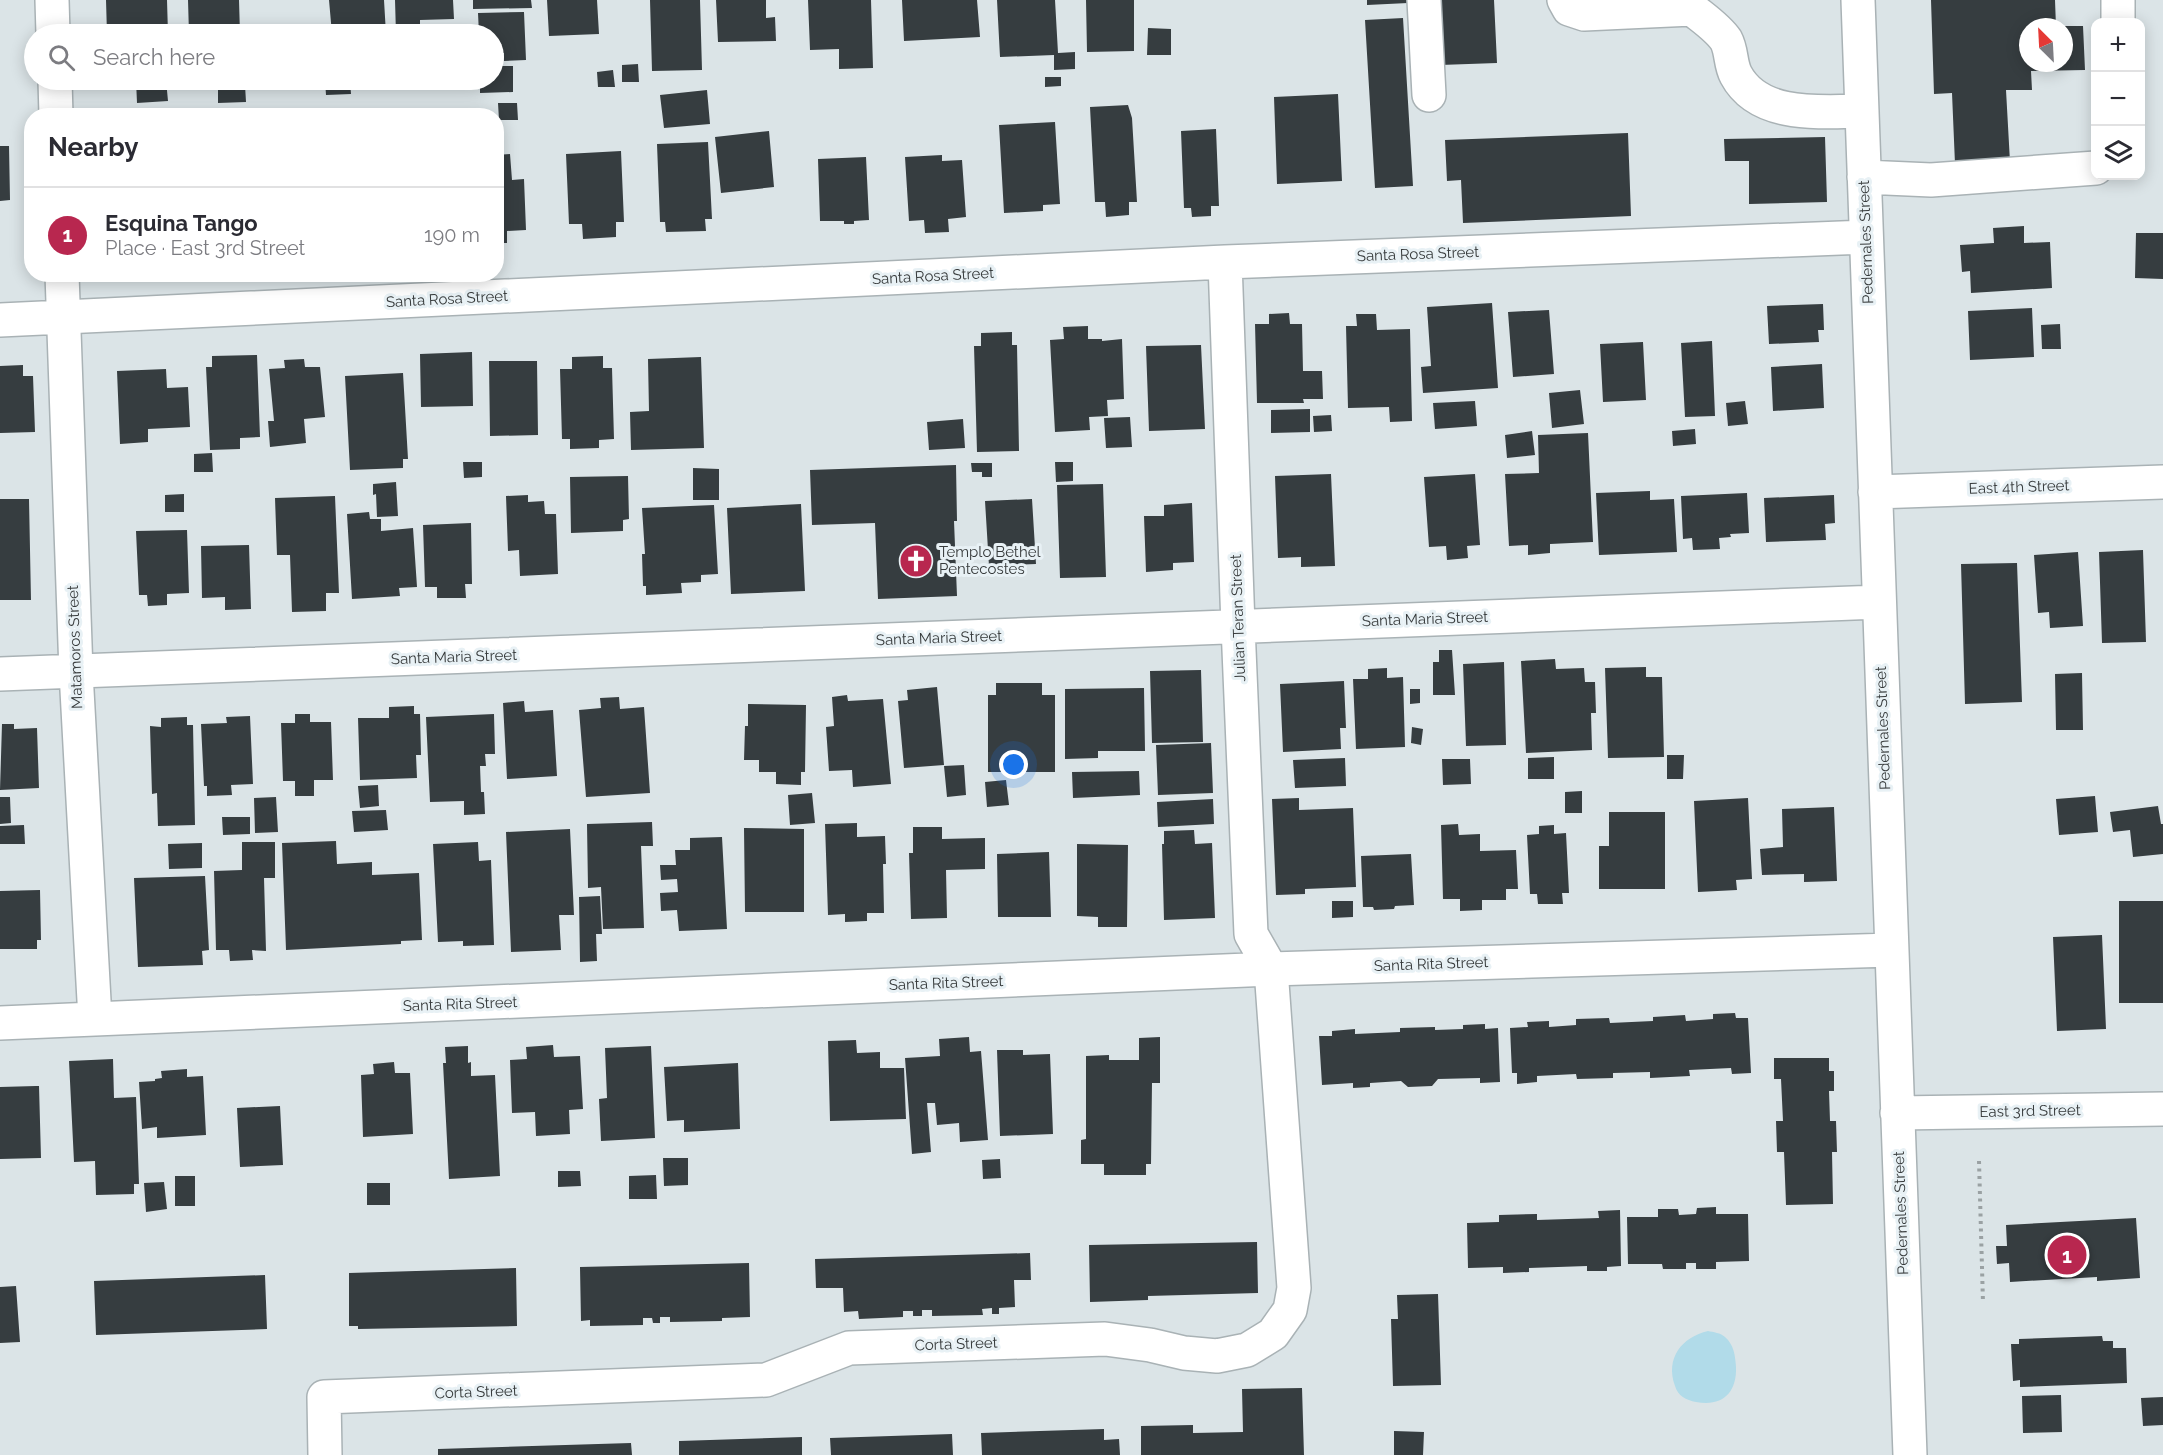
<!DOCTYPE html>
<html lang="en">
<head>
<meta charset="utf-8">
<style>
	body { margin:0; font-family:Raleway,sans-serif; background:#f7f7f7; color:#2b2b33 }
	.controls { position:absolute; right:18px; top:18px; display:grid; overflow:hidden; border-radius:12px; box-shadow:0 3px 15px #0003 }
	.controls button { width:54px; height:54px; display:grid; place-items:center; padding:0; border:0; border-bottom:2px solid #e1e1e2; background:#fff; color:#2b2b33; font:30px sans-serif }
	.compass { position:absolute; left:2019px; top:18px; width:54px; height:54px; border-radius:50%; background:#fff; box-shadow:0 3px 15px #0003; rotate:336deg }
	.you { position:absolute; left:1014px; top:765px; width:21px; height:21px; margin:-15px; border:4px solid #fff; border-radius:50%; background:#1a73e8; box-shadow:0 0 0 9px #1a73e833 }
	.badge { display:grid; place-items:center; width:39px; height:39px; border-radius:50%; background:#b8274f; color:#fff; font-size:20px; font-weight:700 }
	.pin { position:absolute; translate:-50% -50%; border:3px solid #fff; box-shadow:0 2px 6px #0006 }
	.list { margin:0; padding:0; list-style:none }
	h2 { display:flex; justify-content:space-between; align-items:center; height:78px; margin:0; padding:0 24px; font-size:26px }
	h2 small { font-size:20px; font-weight:400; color:#7c7c81 }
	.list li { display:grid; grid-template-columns:39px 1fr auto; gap:18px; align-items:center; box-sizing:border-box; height:96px; padding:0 24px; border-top:2px solid #e1e1e2 }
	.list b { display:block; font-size:22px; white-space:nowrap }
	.list p { margin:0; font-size:20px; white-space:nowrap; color:#7c7c81 }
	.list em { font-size:20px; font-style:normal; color:#7c7c81 }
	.icon { flex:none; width:33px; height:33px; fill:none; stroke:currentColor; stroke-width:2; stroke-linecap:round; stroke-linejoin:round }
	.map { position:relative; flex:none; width:2163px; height:1455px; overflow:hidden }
	.search { position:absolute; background:#fff; box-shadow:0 3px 15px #0003; left:24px; top:24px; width:480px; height:66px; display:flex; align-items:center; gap:15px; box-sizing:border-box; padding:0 21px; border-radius:33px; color:#7c7c81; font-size:22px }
	.panel { position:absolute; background:#fff; box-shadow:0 3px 15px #0003; left:24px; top:108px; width:480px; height:174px; border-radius:24px }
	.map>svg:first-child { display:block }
	.green { fill:#b1dbe9 }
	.building { fill:#363d40 }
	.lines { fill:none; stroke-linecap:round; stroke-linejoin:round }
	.minor-casing { stroke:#a9b2b5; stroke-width:36 }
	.path { stroke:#9aa1a3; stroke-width:4; stroke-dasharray:3 4.5; stroke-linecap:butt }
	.minor { stroke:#fff; stroke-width:33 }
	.labels { text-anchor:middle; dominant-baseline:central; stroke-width:6; stroke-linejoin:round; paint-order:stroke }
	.street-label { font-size:15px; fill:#373b3c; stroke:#e8f1f5 }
	.poi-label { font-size:15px; fill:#373b3c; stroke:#e8f1f5; text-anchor:start }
</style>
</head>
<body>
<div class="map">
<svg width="2163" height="1455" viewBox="0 0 2163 1455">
	<rect width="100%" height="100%" fill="#dbe4e7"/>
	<path class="green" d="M1708,1331c5,1 13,2 17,6 9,8 10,18 11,30 1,26 -14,40 -40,35 -10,-2 -18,-6 -21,-16 -10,-28 7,-49 33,-55z"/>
	<path class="building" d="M106,0h61l1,34h-61z
		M188,0h51l1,34h-51z
		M329,0h55l2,34h-54z
		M395,0h58l1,19 -34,1v14h-24z
		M473,0h58l1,8 -59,1z
		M547,0h50l2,34 -50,2z
		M650,0h50l2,70 -50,1z
		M716,0h50v18l9,-1 1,24 -58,1z
		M808,0h63l2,68 -34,1v-20l-29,1z
		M902,0h75l3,37 -76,4z
		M997,0h58l3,53 17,-1v17l-21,1v-15l-54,2z
		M1086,0h48v51l-47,1z
		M1367,0h41v3l-41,2z
		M1438,0h56l3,63 -57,2z
		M1931,0h124l1,27h-28v36h36v-37h19l2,44 -54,1 1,19h-26l4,72 -55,2 -3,-71 -18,1z
		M524,12l2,48 -22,1v-8h-10v-19h-15l-1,-21z
		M1403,18l10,168 -38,2 -10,-168z
		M1148,28l23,1v26h-24z
		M638,64l1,18h-17v-17z
		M494,66h19v26l-33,1v-13h14z
		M613,70l2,17h-17l-1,-15z
		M1045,77h16v9l-16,1z
		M136,80h30l2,21 -31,2z
		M325,80h25l1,14 -25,1z
		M218,84l27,1 1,17 -28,1z
		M707,90l3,34 -46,4 -4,-33z
		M1338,94l4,87 -65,3 -3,-87z
		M498,103h19l1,17h-19z
		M1128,105l4,13 5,84h-8v13l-23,2 -1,-15h-10l-5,-95z
		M154,108v8h-32v-6z
		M1055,122l5,82 -17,1v6l-39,2 -5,-88z
		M1216,129l3,77h-8v10l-19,1 -1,-9h-7l-3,-77z
		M769,131l5,56 -53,6 -6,-56z
		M1628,133l3,83 -168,7 -2,-43 -14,1 -2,-41z
		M1825,137l2,65 -78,2v-43h-24l-1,-22z
		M708,142l4,77h-7l1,12 -40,1 -1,-10h-5l-3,-78z
		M0,146h9l1,54 -10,1z
		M621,151l3,71h-8v15l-33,2 -1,-15h-13l-3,-70z
		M510,154l2,26 12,-1 2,51 -19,1v12h-11v-88z
		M942,155v6l20,-1 4,57 -18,2 1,13 -24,1 -1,-13 -15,1 -4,-64z
		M866,157l3,63 -15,1v3h-10v-3h-24l-2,-62z
		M2024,226v17l26,-1 2,46 -81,5 -1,-22 -8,1 -2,-27 34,-2 -1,-15z
		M2136,233h27v46l-28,-1z
		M1492,303l6,85 -75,5 -2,-26 10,-1 -4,-59z
		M1823,304l1,26h-6l1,12 -50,2 -2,-38z
		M2032,308l2,49 -64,3 -2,-49z
		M1549,310l5,64 -41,3 -5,-65z
		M1289,313l1,11h12l1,47h19l1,28h-20l1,4h-47l-2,-79h14v-10z
		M1356,314h20l1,16 33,-1 2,92 -22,1 -1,-15 -41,1 -2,-82h11z
		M2060,324l1,25h-19l-1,-24z
		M1088,326v13h14v2l20,-2 2,60 -17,1 1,16 -19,1 1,13 -35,2 -5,-92 14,-1 -1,-12z
		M1012,332v13h5l2,106 -42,1 -3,-106h7v-13z
		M1712,341l3,75 -30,1 -4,-74z
		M1643,342l3,58 -43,2 -3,-58z
		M1201,345l4,84 -56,2 -3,-85z
		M472,352l1,54 -52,1 -1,-53z
		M257,355l3,82 -20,1v11l-30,1 -4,-83h6v-11z
		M603,356v12h9l2,71 -15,1v8l-29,1v-10h-8l-2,-70h12v-12z
		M701,357l3,91 -73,2 -1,-38 19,-1 -1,-52z
		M304,359l1,8h15l5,50 -21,2 2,24 -36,4 -2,-26h6l-5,-52 16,-1 -1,-8z
		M489,361h48l1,74 -48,1z
		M1822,364l2,44 -51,3 -2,-44z
		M23,365v11h10l2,56 -35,1v-67z
		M166,369l1,19 21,-1 2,40 -42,2v13l-28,2 -3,-73z
		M403,373l5,86h-5v9l-53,2 -5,-94z
		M1580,390l4,34 -32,4 -3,-35z
		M1475,401l2,25 -42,3 -2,-26z
		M1745,401l3,23 -20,2 -2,-23z
		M1310,409v23l-39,1v-23z
		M1331,415l1,16 -18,1 -1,-16z
		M1130,417l2,30 -26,1 -2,-30z
		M963,419l2,29 -36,2 -2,-28z
		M1695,429l1,15 -23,2 -1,-15z
		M1532,431l3,24 -28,3 -2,-23z
		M1588,433l5,109 -43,2v9l-22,2v-10l-19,1 -4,-72 34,-1 -1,-38z
		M212,453l1,19h-19v-18z
		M463,462h19v15l-18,1z
		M1055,462h18v19l-17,1z
		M971,463h21v14h-10v-5h-10z
		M956,465l1,56h-3l3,75 -79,3 -3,-76 -63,2 -2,-55z
		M693,468l26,1v31h-26z
		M1331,474l4,92 -34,1v-10l-23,1 -3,-82z
		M1475,474l5,71 -13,1 1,12 -21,2 -1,-14 -17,1 -5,-70z
		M628,476l1,43 -6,1v11l-52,2 -1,-56z
		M396,482l2,34 -21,1 -1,-23 -3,1v-11z
		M1103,484l3,93 -46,1 -3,-93z
		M1650,491v9l24,-1 3,53 -78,3 -3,-62z
		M1747,493l2,40 -19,1 1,3 -12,1 1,11 -27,1 -1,-12 -9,1 -2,-43z
		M184,494v18h-19v-17z
		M528,495v7l16,-1 1,13h11l2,60 -38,2 -1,-26 -11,1 -2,-55z
		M1834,495l1,28 -10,1 1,16 -60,2 -2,-44z
		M335,496l4,97h-13v18l-34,1 -2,-57h-13l-2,-57z
		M0,499h29l2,101h-31z
		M1032,499l4,65 -47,2 -4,-65z
		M1192,503l2,59 -21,1v7l-27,2 -2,-56h20v-11z
		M801,504l4,87 -74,3 -4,-86z
		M714,505l4,69 -17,1v7l-20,1 1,10 -36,2v-9h-3l-1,-32h3l-3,-46z
		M369,512l1,7h11v12l32,-3 4,59 -18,1 1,8 -48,3 -5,-85z
		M471,523l1,61h-7l1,14h-29v-11h-12l-2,-62z
		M187,530l2,63 -22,1v11l-19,1 -1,-11h-8l-3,-64z
		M249,545l2,64 -26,1v-13l-23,1 -1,-52z
		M2143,550l3,92 -44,1 -3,-91z
		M2078,552l5,74 -33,2 -1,-16 -11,1 -4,-58z
		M2017,563l5,139 -57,2 -4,-140z
		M1439,650h13l3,45h-22v-33h6z
		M1555,659l1,10 28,-1 1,14h10l1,31h-5l1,37 -66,3 -5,-92z
		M1504,662l2,83 -40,1 -3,-82z
		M1646,667v10h16l2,80 -56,1 -3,-90z
		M1387,668v10l16,-1 2,70 -49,2 -3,-70h15v-10z
		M1201,670l2,72 -51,1 -2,-72z
		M2082,673l1,57h-27l-1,-56z
		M1344,681l2,47h-6l1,21 -58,3 -3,-68z
		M996,683h46v12h13v77h-67v-77h8z
		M937,687l7,78 -40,3 -6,-67 10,-1 -1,-10z
		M1144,688l1,63h-47v7l-33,1v-70z
		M1410,689h10v14l-10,1z
		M847,695l1,6 35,-2 8,85 -38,3 -1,-17 -23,1 -3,-44 8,-1 -2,-29z
		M619,697l1,12 24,-2 6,86 -64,4 -7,-87 22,-2 -1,-10z
		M524,701l1,11 28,-2 4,66 -50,3 -4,-76z
		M748,704l58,1 -1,67h-4v13l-25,-1v-12h-17v-12h-15l1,-34h3z
		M414,706v8h6l1,41h-5l1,23 -57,2 -2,-62h31v-11z
		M295,714h15v8h21l2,58h-19v16h-19v-15h-12l-2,-58h14z
		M494,714l1,40h-10l1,12h-6l1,26h3l1,22 -21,1v-14l-34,1 -4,-85z
		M250,716l3,68 -22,1 1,10 -25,1v-10h-3l-3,-62 26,-1 -1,-6z
		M187,717v8h6l2,100 -37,1 -1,-33 -5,1 -2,-68 11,1v-9z
		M2,724h12v5l23,-1 2,60 -39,2z
		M1412,727l11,2 -2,16 -10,-2z
		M1211,743l2,50 -55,2 -2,-50z
		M1667,755h17l-1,24h-16z
		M1554,757v22h-26v-21z
		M1345,758l1,28 -51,2 -2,-28z
		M1442,759h28l1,25 -28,1z
		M964,765l2,30 -19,2 -3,-31z
		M1139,771l1,24 -67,3 -1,-26z
		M1006,780l3,25 -22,2 -2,-25z
		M378,785l1,21 -19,2 -2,-22z
		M1582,791v22h-17v-21z
		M812,793l3,30 -25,2 -2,-30z
		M2095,796l3,36 -39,3 -3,-36z
		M0,797h10l1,26 -11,1z
		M276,797l2,35 -23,1 -1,-35z
		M1299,798v12l54,-2 3,79 -51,2v5l-29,1 -4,-96z
		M1748,798l4,81 -16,1 1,10 -39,2 -4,-91z
		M1213,799l1,25 -56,3 -1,-25z
		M2158,806l3,18h2v30l-30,3 -3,-27 -17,2 -3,-20z
		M1834,807l3,74 -33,1v-8l-42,1 -2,-26 23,-2 -1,-38z
		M386,810l2,20 -34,2 -2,-21z
		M1609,812h56v77h-66v-43h10z
		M222,817h28v17l-27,1z
		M652,822l1,24h-12l3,82 -41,1 -2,-42 -13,1 -1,-64z
		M857,823v14l28,-1 1,28h-3l1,49h-17v8l-22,1v-8l-17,1 -3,-91z
		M1458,824l1,11 21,-1v17l36,-1 2,39h-12v11h-24v10l-22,1v-12h-17l-2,-74z
		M24,825l1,19h-25v-18z
		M1554,825v9l12,-1 3,60h-7l1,11h-25l-1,-10h-7l-3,-59 12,-1v-8z
		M913,827h29v12l43,-1v31l-39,1 1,48 -36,1 -2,-66h4z
		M744,828l60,1v83h-59z
		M570,829l4,86h-15l2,35 -50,2 -5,-120z
		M1194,830l1,14 17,-1 3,75 -51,2 -2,-76h2v-13z
		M722,837l5,92 -48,2 -2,-21 -16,1 -1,-18 18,-1 -1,-13 -16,1 -1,-15h16l-1,-15h15v-12z
		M336,841l1,23 35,-2v13l47,-2 3,67 -21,1v3l-115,6 -4,-107z
		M242,842h33v36h-11l2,73 -14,-1 1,10 -23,1 -1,-11h-13l-2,-79 28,-1z
		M478,842l1,19 12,-1 3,85 -31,1v-5l-25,1 -5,-98z
		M202,843v25l-33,1 -1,-25z
		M1077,844l51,1 -1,82h-29v-10l-21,-1z
		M1049,852l2,65h-53l-1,-63z
		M1411,854l3,51 -19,1 -1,3 -20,1 -1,-3h-10l-2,-51z
		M205,876l4,74 -7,1 1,14 -65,2 -4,-89z
		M40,890l1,50h-4v9h-37v-58z
		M600,896l2,38h-6l1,27 -17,1 -1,-65z
		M1332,901h21v16l-21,1z
		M2119,901h44v102h-44z
		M2102,935l4,94 -49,2 -4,-94z
		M1735,1013l1,5h12l3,55 -19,1 -1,-6 -42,2 1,6 -40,2v-6l-37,1v5l-36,1 -1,-5 -39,2v6l-20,2v-11h-5l-2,-45 18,-1 -1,-5 22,-1v6l27,-2v-6l33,-1 1,5 43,-2v-4l32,-2 1,6 27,-2v-5z
		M1485,1024v5l13,-1 2,54 -20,1v-5l-42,1 -6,7 -24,1 -7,-6 -31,2v4l-17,1v-5l-31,2 -3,-49h13v-5l23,-2v5l45,-2v-4l35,-1v3l28,-1v-4z
		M969,1037l1,15 11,-1 7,89 -28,2 -1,-19 -22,2 -2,-22h-8l4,49 -19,2 -7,-96 35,-2 -1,-17z
		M1160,1037v46h-8l-1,81h-5v11h-42v-11h-23v-24l5,-1v-83l23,-1v5h30v-22z
		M856,1040l1,13 23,-1v16h24l2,51 -76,2 -2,-80z
		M553,1045l1,12 26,-1 3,53 -14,1 1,24 -34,2 -1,-24 -23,1 -2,-53 17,-1 -1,-12z
		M468,1046v17l3,-1v14l24,-1 5,101 -51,3 -6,-116h3l-1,-16z
		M651,1046l4,92 -54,3 -2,-42 8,-1 -2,-50z
		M997,1050h26v5l27,-1 3,80 -53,2z
		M1774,1058h55v13h5v20h-5l1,30h6l1,31h-5l1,52 -47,1 -2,-53h-7l-1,-31h7l-2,-42h-7z
		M113,1059l1,39 22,-1 3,87h-5v10l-38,1 -1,-34 -21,1 -5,-101z
		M394,1062l1,11h15l3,61 -50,3 -2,-62 13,-1 -1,-10z
		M738,1063l2,66 -56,3v-12l-17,1 -3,-54z
		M187,1069v8l16,-1 3,59 -49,3v-11l-15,2 -3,-47 16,-1v-2l7,-1 -1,-7z
		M36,1086h3l2,72 -41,1v-72z
		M280,1106l3,59 -43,2 -3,-59z
		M663,1158h25v27l-24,1z
		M1000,1159l1,19 -18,1 -1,-19z
		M558,1171h22l1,15 -23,1z
		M656,1175l1,24h-28v-23z
		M175,1176h20v30h-20z
		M164,1182l3,27 -21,3 -2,-29z
		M367,1183h23v22h-23z
		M1716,1207v7h32l1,47 -33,1v7h-20v-6h-10v6h-23l-1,-5h-34l-1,-47h31v-8h20l1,6 17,-1 1,-6z
		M1620,1210l1,56 -14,1v4h-20v-5l-58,2v4l-26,1v-6l-35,1 -1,-45 32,-1v-7l38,-1v6l62,-2 -1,-7z
		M2136,1218l4,60 -43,3v-4l-87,5 -1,-19 -12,1 -1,-18h11l-1,-21z
		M1257,1242l1,51 -110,3v4l-58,2 -1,-57z
		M1030,1253l1,27h-17l1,27 -16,1v6h-7v-6l-10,1 1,6 -51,1v-6h-10v6h-9v-5h-10v6l-44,2 -1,-8 -14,1 -1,-24h-27l-1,-29z
		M749,1263l1,54 -28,1v3l-52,1v-5h-10v6h-7l-1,-5h-9v7l-53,1v-6l-9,1 -1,-54z
		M516,1268l1,58 -159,3v-3h-9v-53z
		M265,1275l2,54 -171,6 -2,-54z
		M16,1286l4,56 -20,1v-56z
		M1438,1294l3,91 -48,1 -2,-67h7l-1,-24z
		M2102,1336l1,5h10v7h13l1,35 -107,4v-7l-7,1 -2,-37h8v-5z
		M1302,1388l2,67h-163v-29l52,-1v8l50,-1 -1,-43z
		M2061,1395l1,37 -39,1 -1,-37z
		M2163,1397v28l-20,1 -2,-28z
		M1104,1429v11l15,-1 1,16h-138l-1,-22z
		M1394,1431l30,1 -1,23h-29z
		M952,1434l1,21h-122l-1,-17z
		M802,1437v18h-123v-14z
		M631,1443l1,12h-194v-6z"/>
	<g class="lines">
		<defs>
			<path id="minor" d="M52,0l1,34
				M1424,0l5,95
				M1564,0l5,9 15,5 108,-5c11,9 26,19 34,31 6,11 4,24 10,35 23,43 84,37 126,36
				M1858,0l52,1455
				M2118,0v22
				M55,80l1,36
				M1864,177l67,3 165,-12
				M62,274l14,398 19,347
				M0,320l1225,-58 641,-25
				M1875,492l288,-10
				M0,674l1879,-72
				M0,1023l1271,-54 620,-19
				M1897,1113l266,-4
				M325,1455l-1,-58 442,-17 83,-32 256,-9 45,6 34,8 33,3 30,-6 26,-16 17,-24 4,-22 -23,-319 -20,-35 -13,-308 -13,-364"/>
		</defs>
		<use href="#minor" class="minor-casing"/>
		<path class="path" d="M1979,1161l4,142"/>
		<use href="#minor" class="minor"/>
	</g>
	<defs>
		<symbol id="church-disc" viewBox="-11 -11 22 22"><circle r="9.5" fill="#b8274f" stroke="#e8f1f5"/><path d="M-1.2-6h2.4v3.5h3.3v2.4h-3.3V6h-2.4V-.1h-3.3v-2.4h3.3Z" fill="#fff"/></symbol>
	</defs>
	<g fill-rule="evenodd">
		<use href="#church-disc" x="897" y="542" width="38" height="38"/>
	</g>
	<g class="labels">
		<g class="street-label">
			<text transform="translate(1866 242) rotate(-92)">Pedernales Street</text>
			<text transform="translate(1418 254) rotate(-2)">Santa Rosa Street</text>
			<text transform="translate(933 276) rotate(-3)">Santa Rosa Street</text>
			<text transform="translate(447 299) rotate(-3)">Santa Rosa Street</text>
			<text transform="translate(2019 487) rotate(-2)">East 4th Street</text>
			<text transform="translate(1238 618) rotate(-92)">Julian Teran Street</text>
			<text transform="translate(1425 619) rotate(-2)">Santa Maria Street</text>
			<text transform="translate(939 638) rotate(-2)">Santa Maria Street</text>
			<text transform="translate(75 647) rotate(-92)">Matamoros Street</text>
			<text transform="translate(454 657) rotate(-2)">Santa Maria Street</text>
			<text transform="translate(1883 728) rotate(-92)">Pedernales Street</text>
			<text transform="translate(1431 964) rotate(-2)">Santa Rita Street</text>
			<text transform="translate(946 983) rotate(-2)">Santa Rita Street</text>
			<text transform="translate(460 1004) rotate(-2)">Santa Rita Street</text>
			<text transform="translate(2030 1111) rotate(-1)">East 3rd Street</text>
			<text transform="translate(1901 1213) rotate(-92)">Pedernales Street</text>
			<text transform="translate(956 1344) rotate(-2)">Corta Street</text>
			<text transform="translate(476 1392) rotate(-2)">Corta Street</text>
		</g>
		<g class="poi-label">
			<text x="939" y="552">Templo Bethel<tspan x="939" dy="17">Pentecostes</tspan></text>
		</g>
	</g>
</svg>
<div class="controls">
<button>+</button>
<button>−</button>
<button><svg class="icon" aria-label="layers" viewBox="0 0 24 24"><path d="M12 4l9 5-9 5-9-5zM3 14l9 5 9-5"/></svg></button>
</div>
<svg class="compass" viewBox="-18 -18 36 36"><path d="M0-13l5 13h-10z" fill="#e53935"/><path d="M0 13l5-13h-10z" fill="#7c7c81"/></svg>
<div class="you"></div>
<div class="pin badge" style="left:2067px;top:1255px">1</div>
<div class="search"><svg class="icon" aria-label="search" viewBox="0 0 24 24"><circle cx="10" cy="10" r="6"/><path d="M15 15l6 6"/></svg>Search here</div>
<section class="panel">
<h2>Nearby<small></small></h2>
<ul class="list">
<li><span class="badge">1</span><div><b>Esquina Tango</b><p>Place · East 3rd Street</p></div><em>190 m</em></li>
</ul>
</section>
</div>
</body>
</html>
